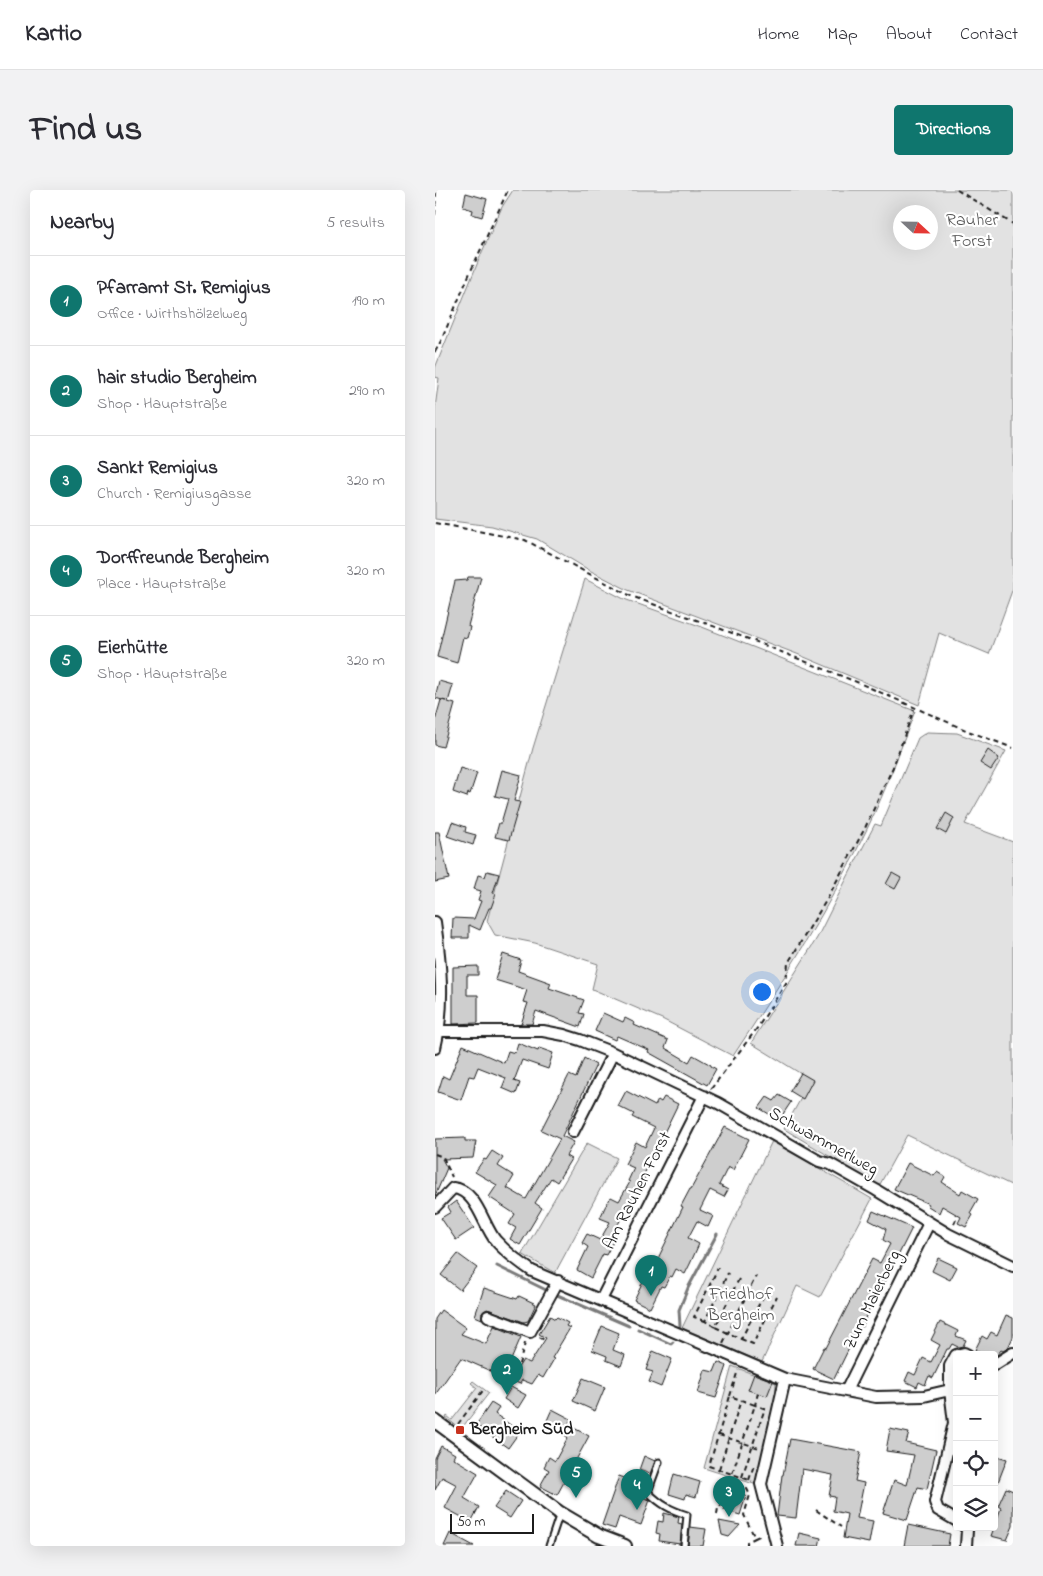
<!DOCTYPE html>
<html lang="en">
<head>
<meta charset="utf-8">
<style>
	body { margin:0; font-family:"Indie Flower",sans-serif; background:#f2f2f3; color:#2b2b33 }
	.controls { position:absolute; right:15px; bottom:15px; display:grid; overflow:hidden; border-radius:5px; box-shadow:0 5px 20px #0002 }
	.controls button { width:45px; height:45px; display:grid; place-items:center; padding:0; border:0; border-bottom:1px solid #e1e1e2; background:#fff; color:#2b2b33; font:25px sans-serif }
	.compass { position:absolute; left:458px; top:15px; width:45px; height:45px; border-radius:50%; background:#fff; box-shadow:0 5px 20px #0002; rotate:112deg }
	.scale { position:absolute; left:15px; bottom:12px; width:84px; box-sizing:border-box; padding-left:5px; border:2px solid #1c1c1c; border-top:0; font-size:14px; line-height:18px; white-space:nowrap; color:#1c1c1c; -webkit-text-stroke:4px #fff; paint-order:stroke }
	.you { position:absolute; left:326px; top:801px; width:18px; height:18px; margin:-12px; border:4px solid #fff; border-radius:50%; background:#1a73e8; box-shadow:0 0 0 8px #1a73e833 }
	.badge { display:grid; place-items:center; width:32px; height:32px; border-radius:50%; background:#0f766e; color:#fff; font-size:16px; font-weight:700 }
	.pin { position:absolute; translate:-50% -41px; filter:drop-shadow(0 1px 2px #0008) }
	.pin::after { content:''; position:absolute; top:26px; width:18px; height:15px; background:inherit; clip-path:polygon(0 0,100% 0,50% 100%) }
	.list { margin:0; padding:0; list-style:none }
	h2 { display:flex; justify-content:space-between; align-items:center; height:65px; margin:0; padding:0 20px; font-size:21px }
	h2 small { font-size:16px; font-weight:400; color:#7c7c81 }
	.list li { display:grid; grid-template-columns:32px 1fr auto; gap:15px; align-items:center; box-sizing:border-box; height:90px; padding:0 20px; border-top:1px solid #e1e1e2 }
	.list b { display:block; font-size:19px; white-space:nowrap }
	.list p { margin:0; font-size:16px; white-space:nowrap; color:#7c7c81 }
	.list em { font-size:16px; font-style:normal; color:#7c7c81 }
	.icon { flex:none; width:28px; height:28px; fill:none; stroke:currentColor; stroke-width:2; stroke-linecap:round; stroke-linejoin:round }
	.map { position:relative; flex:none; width:578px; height:1356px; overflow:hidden; border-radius:5px }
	header { display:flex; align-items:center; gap:30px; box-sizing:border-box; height:70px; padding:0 25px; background:#fff; border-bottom:1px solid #e1e1e2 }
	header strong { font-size:24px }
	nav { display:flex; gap:28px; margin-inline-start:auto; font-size:18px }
	.intro { display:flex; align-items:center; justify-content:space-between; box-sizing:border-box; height:120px; padding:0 30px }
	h1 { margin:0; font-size:35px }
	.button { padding:12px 22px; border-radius:5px; background:#0f766e; color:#fff; font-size:18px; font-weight:700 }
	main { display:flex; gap:30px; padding:0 30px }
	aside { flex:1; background:#fff; border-radius:5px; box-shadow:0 5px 20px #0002 }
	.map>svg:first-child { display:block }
	.green { fill:#e2e2e2; stroke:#7f7f7f; fill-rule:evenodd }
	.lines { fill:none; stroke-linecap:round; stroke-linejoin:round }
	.stream { stroke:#7a7a7a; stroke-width:3 }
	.building { fill:#cecece; stroke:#1c1c1c }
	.service-casing { stroke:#1c1c1c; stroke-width:9 }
	.minor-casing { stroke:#1c1c1c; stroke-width:14 }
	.tertiary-casing { stroke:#1c1c1c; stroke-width:16 }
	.path { stroke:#1c1c1c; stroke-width:2; stroke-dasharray:5 4; stroke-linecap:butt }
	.service { stroke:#fff; stroke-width:5 }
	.minor { stroke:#fff; stroke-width:10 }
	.tertiary { stroke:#fff; stroke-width:12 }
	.poi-dot { fill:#c8321e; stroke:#fff; stroke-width:2 }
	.labels { text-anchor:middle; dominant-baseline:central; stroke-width:4.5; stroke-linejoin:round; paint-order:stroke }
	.park-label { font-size:18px; fill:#575757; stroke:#fff }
	.street-label { font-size:18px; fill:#1c1c1c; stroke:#fff }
	.poi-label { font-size:18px; font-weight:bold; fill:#1c1c1c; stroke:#fff; text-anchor:start }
</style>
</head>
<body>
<header>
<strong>Kartio</strong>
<nav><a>Home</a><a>Map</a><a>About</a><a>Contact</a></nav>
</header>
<div class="intro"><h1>Find us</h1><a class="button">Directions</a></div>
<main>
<aside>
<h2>Nearby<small>5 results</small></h2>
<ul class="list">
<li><span class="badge">1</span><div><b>Pfarramt St. Remigius</b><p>Office · Wirthshölzelweg</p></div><em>190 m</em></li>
<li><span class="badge">2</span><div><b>hair studio Bergheim</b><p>Shop · Hauptstraße</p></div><em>290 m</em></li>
<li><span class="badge">3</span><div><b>Sankt Remigius</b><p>Church · Remigiusgasse</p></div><em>320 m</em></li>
<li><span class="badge">4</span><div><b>Dorffreunde Bergheim</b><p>Place · Hauptstraße</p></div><em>320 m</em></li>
<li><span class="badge">5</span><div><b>Eierhütte</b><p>Shop · Hauptstraße</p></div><em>320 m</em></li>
</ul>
</aside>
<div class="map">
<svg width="578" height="1356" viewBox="0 0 578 1356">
	<rect width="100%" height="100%" fill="#fff"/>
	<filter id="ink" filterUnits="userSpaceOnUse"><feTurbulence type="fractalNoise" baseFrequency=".02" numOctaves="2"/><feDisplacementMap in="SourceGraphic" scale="10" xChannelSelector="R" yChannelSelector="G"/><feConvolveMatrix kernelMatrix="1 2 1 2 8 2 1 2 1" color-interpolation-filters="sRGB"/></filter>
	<g filter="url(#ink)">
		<path class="green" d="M78,0h500v398l-24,66 -50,-21 -20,72 -122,-51 -169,-64 -39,-20 -52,-31 -45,-13 -57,-7v-111l4,-30 -4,-1v-9l47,-116 20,-45zM496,22v30h-30v-30z
			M150,389l39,20 73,26 218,86c-15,39 -29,79 -47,116 -38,80 -86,155 -135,229l-71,-37 -70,-30 6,-25 -63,-21 -40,-8 -8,-14 46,-173z
			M492,542l30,1 49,18 -41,73 48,18v344l-106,-51 -28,51 -95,-57 27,-49 -60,-37 66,-105 29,-58 29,-56 6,2 37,-88z
			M337,951l100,58 -52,98 -23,-11 -35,76 -80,-34z
			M152,953l30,15 -62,115 -33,-19z
			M297,1176l44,17 -1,24 -18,78 -53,-17z
			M38,1191l16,12 -28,36 -15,-11 1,-2 5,4 25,-32 -6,-5z"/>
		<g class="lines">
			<path class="stream" d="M62,1076l49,24
				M120,1104l74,32
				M245,1136l-1,-16 9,-22 29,-54
				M203,1139l33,15 2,-2"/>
		</g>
		<path class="building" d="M31,3l21,6 -5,18 -10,-3 1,-4 -10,-3z
			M33,387h13l-13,49 2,1 -3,11 -4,-1 -6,26 -20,-6 18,-76 12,-1z
			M4,491l14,4 -5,17 7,2 -12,43 -8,-2v-24l6,-21 5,1 -11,-3z
			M553,560l11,8 -8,12 -11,-7z
			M25,578l17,5 -7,21 -2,-1 -1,4 -14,-5z
			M67,580l19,5 -7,26 6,1 -11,38 -14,-3 4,-14h2l7,-24 -13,-3z
			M511,623l8,5 -8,16 -9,-5z
			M17,632l14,5 -1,5 11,3 -3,10 -26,-9z
			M0,642h4l10,47 -14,3z
			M52,681l12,3 -6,19 3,1 -5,14h-2l-9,22 -11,-5v13h-17l1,-20 21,1 7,-18 -3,-1 3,-9 -7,-2 4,-14 7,2z
			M457,683l9,5 -6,11 -9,-5z
			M68,764l18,6 -3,11 33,12 -2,5 35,12 -5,13 5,1 -4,13 -44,-16 -4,13h-11l7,-21 -5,-1 4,-12 -32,-10z
			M43,776v9h-11v20h11v28l-25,1v-57z
			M168,823l20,9 2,-4 10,5 -1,2 34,15 -3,8 24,14 4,-7 18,10v1l5,3 -9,16 -59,-33 1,-2 -32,-14 -2,4 -20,-9z
			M83,853l20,8 1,-3 14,5 -5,16 -26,-9 -8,21 6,2 -4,11 -14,-6 4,-10 -28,-11 -4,10 -5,-1 -8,24 -23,-8 5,-16 6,3 14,-34 41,18 4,-12 7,2z
			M149,868l12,7 -34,71 12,6 -8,14 5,3 -14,23 -6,-4 -16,25 7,5 -22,37 -10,-6 6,-11 -7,-4 6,-10 -26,-17 8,-12 -22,-13 9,-13 2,1 6,-9 11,7 -5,8 16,10 -7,12 19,11 34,-60 -19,-9 28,-55 7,3z
			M366,883l12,7 -10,19 -13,-8z
			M191,901l29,15 3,-6 3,2 3,-5 14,7 -18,37 3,1 -5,10 -2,-1 -13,25 2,1 -8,16 -2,-1 -22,42 3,1 -2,5 -8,15 -3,-1 -12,24 -14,-8 11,-23 -6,-4 5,-9 13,6 10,-18 -10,-4 5,-11 6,-10 8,4 11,-19 -2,-1 6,-13 -9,-4 11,-22 9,5 9,-19 -22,-11 2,-3 -16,-8z
			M344,905l12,7 -12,18 -20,-12 8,-11 7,4z
			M290,937l24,12 -16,31 -5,-3 -9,18 9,5 -4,7 -14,-7 -10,20 13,6 -5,11 -11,-6 -9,17 11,6 -9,20 -5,10 -9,-5 -4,8 -2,-1 -6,11 -3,-1 -11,22 -16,-8 10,-21 3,2 36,-74 -2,-1 9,-17h1z
			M30,948v3h11l-3,17 -31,1 5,9 -12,28v-57z
			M473,973l26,13 3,-4 8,5 -3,5 18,12 2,-4 16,9 -8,14 3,2 -7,12 -8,-4 3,-6 -19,-11 -3,7 -11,-7 1,-2 -35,-15z
			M21,1011l18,27 -18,12 -15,-22 10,-6 -3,-5z
			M438,1021l39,17 -35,70 -2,-1 -10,21 1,1 -4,8 -2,-1 -26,53 -21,-10 11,-22 2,1 16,-31 30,-58 8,4 10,-19 -7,-4 3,-11 -17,-9z
			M23,1064l19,14 -17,22 -19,-15z
			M503,1068l19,9 -7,13 -18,-9z
			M49,1098l33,11 2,-3 17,8 -8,17 -4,1 -37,-13 -5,4v6l-7,-3z
			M6,1120l25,18 -5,6 25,10 8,-18 27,11 -13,30 8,4 7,-11 7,3 16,-25 -7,-4 11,-18 5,3 2,-2 11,6 -2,3 4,2 -18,30 2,1 -11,19 -5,-3 -6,9 -10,-4 -2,4 -59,-26 -26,37v-76z
			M571,1125l7,3v19l-5,11 -5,3 -2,-1 -4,5h-13l-9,-5 7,-14 5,3 4,-7 6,3z
			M505,1132l18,9 -2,5 10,4 -3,6 -5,1 -6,-3 -3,5h-2l-14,29 -4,-2 -4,9 -6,-3 -2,5 -12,-6 4,-9 6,3 8,-17 8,4 9,-17 -9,-5z
			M167,1136l17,7 -6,17 12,5 -4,11 -15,-6 1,-4 -15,-6z
			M218,1161l19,8 -11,28 -12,-5 4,-10 -7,-2z
			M283,1172l9,4 -11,32 -18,-5 7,-23 9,2z
			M319,1184l19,7 -6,15 -19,-6z
			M148,1188l22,9 -10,24 -22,-10z
			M76,1197l15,8 -8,13 -14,-9z
			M56,1213l8,5 -4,6 21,15 -2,2 4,3 -10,14 -32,-23z
			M117,1219l19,10 -3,6 21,11 -32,59 -17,-9 9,-16 -5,-3 5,-10 6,4 13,-24 -23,-12z
			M455,1239l19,4 -3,10 30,7 -9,39 -9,-2 -11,33 -24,-7 11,-33 13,5 7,-30 -28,-4z
			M355,1249l71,13 -6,29 9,2 -7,35 16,3 -4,22 -26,-5 4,-24 -14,-3 2,-14 -6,-1 4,-21 -31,-6 -6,49 -19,-2 5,-41h1z
			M6,1256l14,8 -2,4 25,15 -14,25 15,9 -8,15 -26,-14 12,-23 -15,-8 -7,13v-32z
			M559,1265l13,4 -12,31h-1z
			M209,1266l11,5 -5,13 -11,-4z
			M239,1284l26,8 -4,15 -10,-3 -1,5 -16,-5z
			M184,1286l14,5 -5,11 22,8 -9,25 -22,-8 -4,12 -13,-4z
			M300,1297l9,3 -2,5 4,1 -6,19 -16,-5 6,-19 3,1z
			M571,1298l7,3v35l-6,14 -16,-4 10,-28 -3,-2z
			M71,1301l15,10 -11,17 -16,-10z
			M229,1323l15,4 -1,6 4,1 -2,20 -21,-3 1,-7 -4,-1 2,-12 5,1z
			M284,1331l21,4 -11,12 -7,-2z
			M473,1335l42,9 -2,12h-44z
			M255,1337l16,2 -3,17h-15z
			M15,1343l24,13h-30z
			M364,1343l22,5 -2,8h-23z"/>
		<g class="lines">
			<defs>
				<path id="service" d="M224,1272l-11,30c13,13 23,18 39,23l-3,31
					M114,1356l11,-33"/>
				<path id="minor" d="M0,732c6,42 10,84 0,126
					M4,841h104l21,4 16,5 33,13 105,50 101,58 11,3 46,26 72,44 65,32
					M138,942l40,-79
					M0,1017l18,-19c24,2 30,38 43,53 11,12 23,21 36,30l253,108 91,18 48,-1 26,-6 7,-3
					M166,1110l103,-204
					M53,1126l42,16 28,-51
					M559,1175l19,-12
					M411,1201l83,-168
					M522,1331l-19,-11 -3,-8 19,-79 -4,-33v-24l6,-11 8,-2 4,2
					M530,1337l2,3 -1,16
					M342,1356l-16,-62 24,-105"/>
				<path id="tertiary" d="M0,1231l125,92 39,23 26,10"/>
			</defs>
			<use href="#service" class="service-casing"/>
			<use href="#minor" class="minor-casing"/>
			<use href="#tertiary" class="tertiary-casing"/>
			<path class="path" d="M522,0l56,34
				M0,25l1,-25
				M0,162l6,-11 28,-66 39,-85
				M0,333l90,17 106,56 123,45 105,42 109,48 45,17
				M276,899l47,-62 28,-44 2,-20 39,-64 38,-71 28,-61 21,-58
				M0,964l8,3 9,20
				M519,1034l4,-9
				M304,1089l-24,48 26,12 25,-48
				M270,1131l-11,-4 24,-49
				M280,1137l-10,-6 23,-48
				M104,1147l7,4
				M306,1149l12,5 24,-48
				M288,1153l33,-67
				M75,1190l9,-16 7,-24
				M323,1203l-3,12 11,4
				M295,1206l8,-26
				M23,1234l26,-35
				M284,1245l40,13
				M284,1279l22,-69
				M307,1287l23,-69 1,1
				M314,1290l5,-15
				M294,1293l18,6 3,6 -6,20 11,23 8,-4
				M381,1320l25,17
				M282,1324l1,-6 5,-5 9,-29 -23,-8 21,-70 25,9 -23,69 20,7
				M312,1356v-4l8,-4"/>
			<use href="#service" class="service"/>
			<use href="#minor" class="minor"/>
			<use href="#tertiary" class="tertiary"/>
		</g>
	</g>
	<rect class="poi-dot" x="20" y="1235" width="10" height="10" rx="2.5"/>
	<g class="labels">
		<g class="park-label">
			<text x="537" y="31">Rauher<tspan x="537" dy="21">Forst</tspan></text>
			<text x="306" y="1105">Friedhof<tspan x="306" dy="21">Bergheim</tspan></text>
		</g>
		<g class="street-label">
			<text transform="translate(388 952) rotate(29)">Schwammerlweg</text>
			<text transform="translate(203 1001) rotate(-63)">Am Rauhen Forst</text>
			<text transform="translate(438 1110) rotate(-64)">Zum Maierberg</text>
		</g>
		<g class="poi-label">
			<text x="35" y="1240">Bergheim Süd</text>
		</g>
	</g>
</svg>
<div class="controls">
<button>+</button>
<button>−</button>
<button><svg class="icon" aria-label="locate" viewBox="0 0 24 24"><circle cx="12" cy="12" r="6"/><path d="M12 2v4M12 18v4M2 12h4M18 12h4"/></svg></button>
<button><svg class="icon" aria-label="layers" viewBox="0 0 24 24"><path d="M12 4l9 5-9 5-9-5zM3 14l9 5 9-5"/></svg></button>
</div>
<svg class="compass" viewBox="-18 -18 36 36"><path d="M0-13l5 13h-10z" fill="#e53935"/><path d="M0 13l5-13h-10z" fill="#7c7c81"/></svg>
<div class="scale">50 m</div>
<div class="you"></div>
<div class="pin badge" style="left:216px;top:1106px">1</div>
<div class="pin badge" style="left:72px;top:1205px">2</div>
<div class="pin badge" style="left:294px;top:1327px">3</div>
<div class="pin badge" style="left:202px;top:1320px">4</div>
<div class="pin badge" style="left:141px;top:1308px">5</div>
</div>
</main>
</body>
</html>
